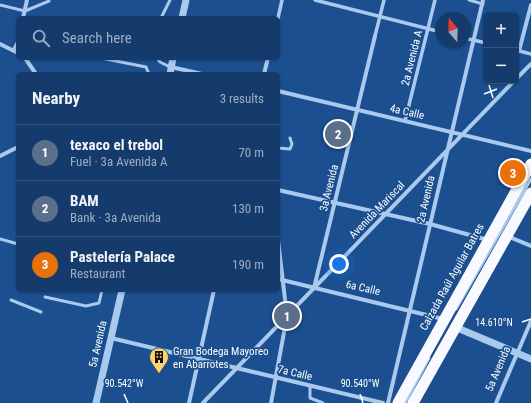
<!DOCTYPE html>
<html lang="en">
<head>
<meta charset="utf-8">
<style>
	body { margin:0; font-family:"Roboto Condensed",sans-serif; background:#1d4271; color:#f1f3f6 }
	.controls { position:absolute; right:12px; top:12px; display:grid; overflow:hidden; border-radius:6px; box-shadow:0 1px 3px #0004 }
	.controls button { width:36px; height:36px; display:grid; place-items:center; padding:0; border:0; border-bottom:1px solid #33557e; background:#143b6b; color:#f1f3f6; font:20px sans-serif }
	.compass { position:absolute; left:435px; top:12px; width:36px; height:36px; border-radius:50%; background:#143b6b; box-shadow:0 1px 3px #0004; rotate:341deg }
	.you { position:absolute; left:339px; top:264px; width:14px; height:14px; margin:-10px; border:3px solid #fff; border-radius:50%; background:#1a73e8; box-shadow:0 0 0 6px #1a73e833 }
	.badge { display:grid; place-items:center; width:26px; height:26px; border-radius:50%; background:#ea580c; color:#fff; font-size:13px; font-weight:700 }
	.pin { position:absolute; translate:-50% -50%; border:2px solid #fff; box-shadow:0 1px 4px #0006 }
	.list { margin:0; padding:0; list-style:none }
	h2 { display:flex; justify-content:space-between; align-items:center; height:52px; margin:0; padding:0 16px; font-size:17px }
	h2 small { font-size:13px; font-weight:400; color:#9dadc1 }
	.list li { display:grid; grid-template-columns:26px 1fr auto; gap:12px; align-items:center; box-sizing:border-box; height:56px; padding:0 16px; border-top:1px solid #33557e }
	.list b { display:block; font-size:15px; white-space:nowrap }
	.list p { margin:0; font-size:13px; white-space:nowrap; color:#9dadc1 }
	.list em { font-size:13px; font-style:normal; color:#9dadc1 }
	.icon { flex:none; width:22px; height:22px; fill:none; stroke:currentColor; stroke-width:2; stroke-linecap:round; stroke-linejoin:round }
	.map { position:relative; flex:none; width:531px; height:403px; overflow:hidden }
	.search { position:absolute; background:#143b6b; box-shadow:0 1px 3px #0004; left:16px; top:16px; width:264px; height:44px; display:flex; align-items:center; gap:10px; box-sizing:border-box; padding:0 14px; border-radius:6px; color:#9dadc1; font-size:15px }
	.panel { position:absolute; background:#143b6b; box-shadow:0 1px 3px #0004; left:16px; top:72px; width:264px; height:220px; border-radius:6px }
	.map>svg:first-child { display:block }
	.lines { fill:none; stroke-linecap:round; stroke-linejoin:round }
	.service { stroke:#a9c9ee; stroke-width:3 }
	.pedestrian { stroke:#a9c9ee; stroke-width:3.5 }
	.minor { stroke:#a9c9ee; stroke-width:4 }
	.tertiary { stroke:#a9c9ee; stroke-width:7 }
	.trunk { stroke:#f8faff; stroke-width:11 }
	.ticks { fill:none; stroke:#fff; stroke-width:1.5 }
	.labels { text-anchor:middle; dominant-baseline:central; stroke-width:3.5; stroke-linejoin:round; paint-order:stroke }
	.street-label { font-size:11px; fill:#fff; stroke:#1b4f8f }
	.poi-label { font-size:11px; fill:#fff; stroke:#1b4f8f; text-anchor:start }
	.ticks-label { font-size:10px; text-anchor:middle; fill:#fff; stroke:#1b4f8f; stroke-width:3.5; stroke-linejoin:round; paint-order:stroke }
</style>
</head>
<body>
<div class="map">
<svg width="531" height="403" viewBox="0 0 531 403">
	<rect width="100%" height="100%" fill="#1b4f8f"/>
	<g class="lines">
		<path class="service" d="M469,0l14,4
			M0,5l25,6 24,-10
			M161,18l9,-18
			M101,58l45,9 3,7
			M157,58l3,4 10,5
			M278,148l12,1 2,-5 -2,-6
			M0,239l18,5
			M45,297l41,9 13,-3 3,-13
			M11,300l30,12
			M456,309l75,-130
			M310,386v12l13,5
			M405,403l24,-45"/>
		<path class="pedestrian" d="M315,0l126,32
			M278,18l4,-18
			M375,36l9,-36
			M465,38l21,5
			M516,50l15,4
			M405,121l30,-121"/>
		<path class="minor" d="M23,18l4,-18
			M0,44l18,9
			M14,50l4,-8
			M519,51l12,-46
			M25,58l11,16
			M171,67l31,7
			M264,74l4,-16
			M516,79l15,-15
			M278,91l253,60
			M0,156l18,-9
			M278,190l152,34 58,16
			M507,236l24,10
			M278,279l165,40
			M314,288l61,-252
			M111,338l272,65
			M189,403l25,-113
			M203,403l311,-322
			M271,403l16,-87 -9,-76
			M388,403l95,-403
			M496,403l35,-82"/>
		<path class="tertiary" d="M182,18l4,-18
			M170,74l3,-16
			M455,327l76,32
			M96,403l26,-113"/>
		<path class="trunk" d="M398,403l133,-239
			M413,403l118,-210"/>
	</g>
	<path class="ticks" d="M489,85l4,13M484,94l13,-5M522,322l9,-3M124,394l4,9M360,394l3,9"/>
	<defs>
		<symbol id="building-pin" viewBox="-11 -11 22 30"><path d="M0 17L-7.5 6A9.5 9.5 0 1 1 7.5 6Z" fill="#ffd166" stroke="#1b4f8f"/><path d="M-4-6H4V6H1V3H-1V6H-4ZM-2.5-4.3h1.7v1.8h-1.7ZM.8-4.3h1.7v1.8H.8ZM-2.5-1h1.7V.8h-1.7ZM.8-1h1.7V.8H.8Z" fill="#111"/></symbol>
	</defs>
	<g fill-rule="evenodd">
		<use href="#building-pin" x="148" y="346" width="22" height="30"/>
	</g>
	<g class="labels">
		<g class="street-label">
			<text transform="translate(412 58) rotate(-76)">2a Avenida A</text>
			<text transform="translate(407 112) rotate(13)">4a Calle</text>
			<text transform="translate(329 188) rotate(-76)">3a Avenida</text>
			<text transform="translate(426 199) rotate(-77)">2a Avenida</text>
			<text transform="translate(377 210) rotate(-46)">Avenida Mariscal</text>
			<text transform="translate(452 277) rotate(-61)">Calzada Raúl Aguilar Batres</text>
			<text transform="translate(363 288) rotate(13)">6a Calle</text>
			<text transform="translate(98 344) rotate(-77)">5a Avenida</text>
			<text transform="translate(498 369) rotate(-67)">5a Avenida</text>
			<text transform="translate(295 373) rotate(13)">7a Calle</text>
		</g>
		<g class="poi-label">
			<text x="173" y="351">Gran Bodega Mayoreo<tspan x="173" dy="13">en Abarrotes</tspan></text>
		</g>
	</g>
	<g class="ticks-label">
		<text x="494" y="326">14.610°N</text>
		<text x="124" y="387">90.542°W</text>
		<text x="360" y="387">90.540°W</text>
	</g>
</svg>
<div class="controls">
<button>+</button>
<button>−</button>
</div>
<svg class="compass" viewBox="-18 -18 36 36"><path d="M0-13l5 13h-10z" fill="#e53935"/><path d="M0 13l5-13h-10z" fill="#9dadc1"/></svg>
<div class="you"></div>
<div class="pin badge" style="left:287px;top:316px;background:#5c6f8a">1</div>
<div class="pin badge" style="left:338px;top:134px;background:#5c6f8a">2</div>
<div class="pin badge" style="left:513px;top:173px;background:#e8710a">3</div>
<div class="search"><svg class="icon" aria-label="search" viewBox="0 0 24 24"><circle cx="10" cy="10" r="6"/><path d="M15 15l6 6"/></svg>Search here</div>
<section class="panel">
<h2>Nearby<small>3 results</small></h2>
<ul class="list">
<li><span class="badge" style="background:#5c6f8a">1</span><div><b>texaco el trebol</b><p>Fuel · 3a Avenida A</p></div><em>70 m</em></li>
<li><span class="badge" style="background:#5c6f8a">2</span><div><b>BAM</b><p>Bank · 3a Avenida</p></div><em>130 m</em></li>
<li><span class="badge" style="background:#e8710a">3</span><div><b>Pastelería Palace</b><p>Restaurant</p></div><em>190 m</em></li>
</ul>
</section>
</div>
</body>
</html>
